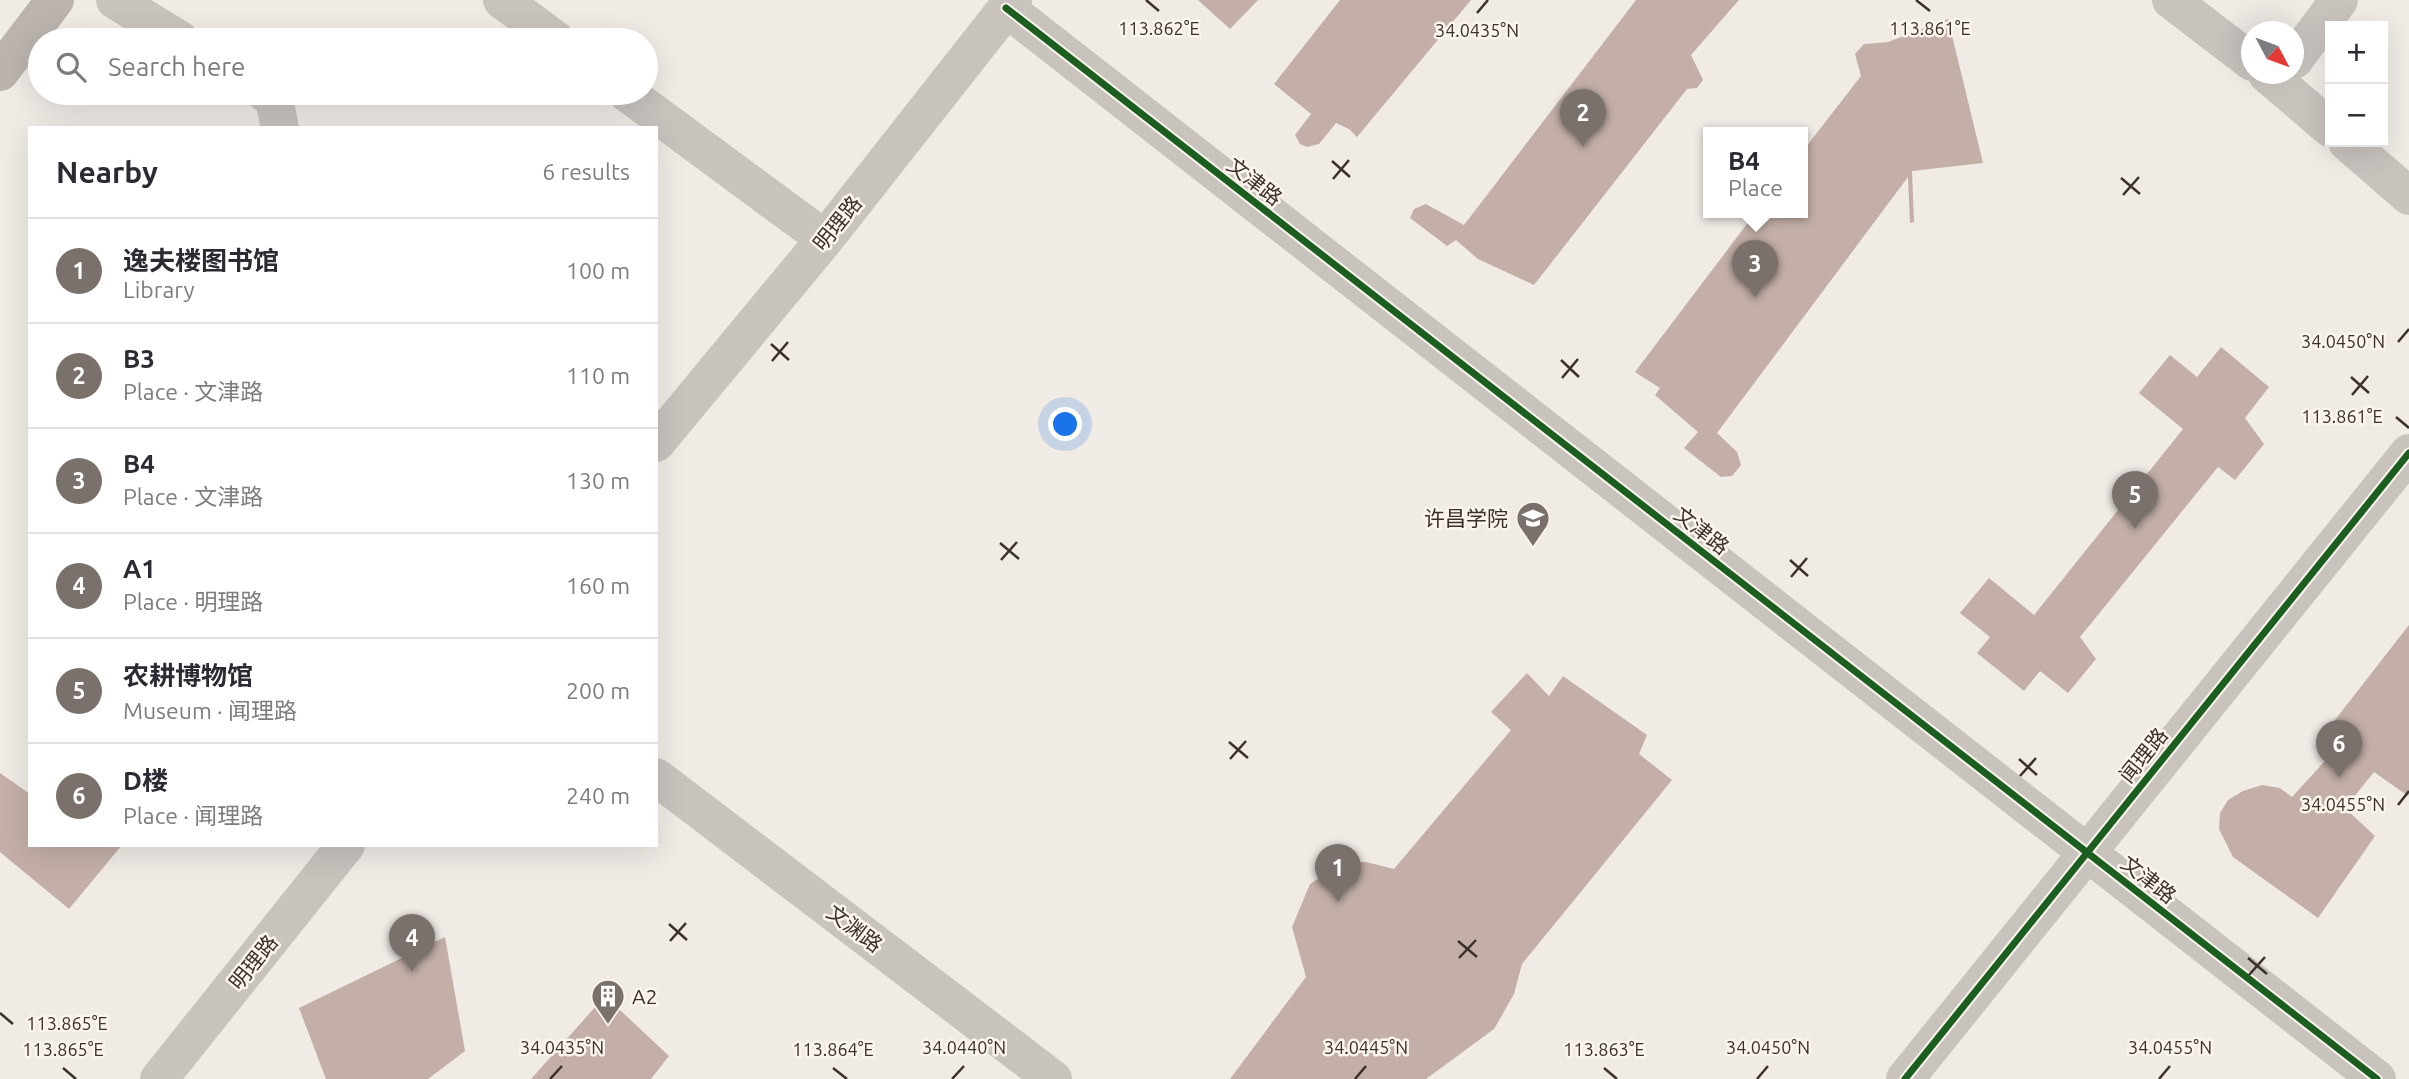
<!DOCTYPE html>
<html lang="en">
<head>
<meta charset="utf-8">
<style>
	body { margin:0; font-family:Ubuntu,"Noto Sans SC",sans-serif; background:#f2f2f3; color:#2b2b33 }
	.controls { position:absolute; right:21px; top:21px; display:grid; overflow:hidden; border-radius:0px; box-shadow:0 7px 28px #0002 }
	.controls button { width:63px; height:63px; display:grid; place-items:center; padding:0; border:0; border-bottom:2px solid #e1e1e2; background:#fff; color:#2b2b33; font:35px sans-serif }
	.compass { position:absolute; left:2241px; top:21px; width:63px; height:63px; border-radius:50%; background:#fff; box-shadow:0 7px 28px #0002; rotate:131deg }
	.you { position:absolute; left:1066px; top:425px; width:24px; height:24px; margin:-18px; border:5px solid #fff; border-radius:50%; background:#1a73e8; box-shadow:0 0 0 10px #1a73e833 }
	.badge { display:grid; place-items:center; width:46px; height:46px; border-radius:50%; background:#7a716c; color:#fff; font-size:23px; font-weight:700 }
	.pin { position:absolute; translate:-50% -58px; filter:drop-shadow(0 2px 4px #0008) }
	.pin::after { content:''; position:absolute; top:37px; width:24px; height:21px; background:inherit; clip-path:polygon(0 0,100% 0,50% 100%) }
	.popup { position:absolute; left:1703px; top:127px; width:105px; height:91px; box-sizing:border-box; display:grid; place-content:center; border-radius:0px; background:#fff; filter:drop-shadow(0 2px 5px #0005); font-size:23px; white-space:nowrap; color:#7c7c81 }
	.popup b { font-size:26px; color:#2b2b33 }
	.popup::after { content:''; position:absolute; left:50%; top:100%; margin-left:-14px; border:14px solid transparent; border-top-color:#fff }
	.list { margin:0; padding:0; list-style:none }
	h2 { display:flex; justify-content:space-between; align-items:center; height:91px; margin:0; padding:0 28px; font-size:30px }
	h2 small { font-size:23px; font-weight:400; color:#7c7c81 }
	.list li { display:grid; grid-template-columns:46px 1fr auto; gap:21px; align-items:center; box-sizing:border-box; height:105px; padding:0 28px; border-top:2px solid #e1e1e2 }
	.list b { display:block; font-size:26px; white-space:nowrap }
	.list p { margin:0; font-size:23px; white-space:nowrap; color:#7c7c81 }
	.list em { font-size:23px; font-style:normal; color:#7c7c81 }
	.icon { flex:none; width:38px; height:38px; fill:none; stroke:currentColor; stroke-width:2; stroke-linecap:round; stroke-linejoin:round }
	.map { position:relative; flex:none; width:2409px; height:1079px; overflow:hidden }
	.search { position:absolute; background:#fff; box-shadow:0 7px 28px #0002; left:28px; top:28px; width:630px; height:77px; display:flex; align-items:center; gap:18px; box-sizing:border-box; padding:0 24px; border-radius:38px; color:#7c7c81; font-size:26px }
	.panel { position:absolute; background:#fff; box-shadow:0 7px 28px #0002; left:28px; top:126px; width:630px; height:721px; border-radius:0px }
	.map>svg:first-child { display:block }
	.building { fill:#c3afa7 }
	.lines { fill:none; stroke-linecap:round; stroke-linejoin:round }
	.minor { stroke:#c9c3be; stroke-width:38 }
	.secondary { stroke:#bab3ae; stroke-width:38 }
	.cycleway-casing { stroke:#fbf5ee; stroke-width:11 }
	.cycleway { stroke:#1b5e20; stroke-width:7 }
	.ticks { fill:none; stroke:#3b302b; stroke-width:2.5 }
	.labels { text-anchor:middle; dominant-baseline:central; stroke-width:5; stroke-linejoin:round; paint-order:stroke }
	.street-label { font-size:21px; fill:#3b302b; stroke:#fbf5ee }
	.poi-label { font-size:21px; fill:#3b302b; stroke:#fbf5ee; text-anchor:end }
	.ticks-label { font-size:18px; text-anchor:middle; fill:#3b302b; stroke:#fbf5ee; stroke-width:5; stroke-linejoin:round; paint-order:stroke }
</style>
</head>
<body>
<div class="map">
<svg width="2409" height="1079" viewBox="0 0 2409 1079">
	<rect width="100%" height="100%" fill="#f0ebe5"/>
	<path class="building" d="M1198,0h60l-28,29z
		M1340,0h131l-114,137 -8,-8 -13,-6 -17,21 -12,3 -7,-3 -5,-9 16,-21 -37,-30z
		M1636,0h103l-48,55 12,25 -6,8 -10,1 -153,196 -56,-26 -22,-19 -9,6 -37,-28 4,-9 12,-5 38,21z
		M1948,19l35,144 -71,8 2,51 -4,1 -2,-46 -191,256 20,19 4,13 -9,11 -11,1 -37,-29 14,-16 -43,-37 5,-7 -25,-16 121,-160h46v-60l59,-76 -6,-22 9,-10 24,-2z
		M2221,347l48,40 -24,31 19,26 -29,36 -17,-13 -138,170 16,22 -28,34 -28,-22 -16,20 -47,-38 13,-16 -30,-24 29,-35 45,37 149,-186 -44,-36 31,-38 27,22z
		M2409,625v169l-1,2 -34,-24 -29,36 30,28 -57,82 -85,-61 -14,-28 1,-16 8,-13 15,-9 19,-6 18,3 12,9 44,-48 -12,-15z
		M1527,673l22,23 14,-20 84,59 -8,19 33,26 -150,184 -8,30 -20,35 -68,50h-196l76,-102 -14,-50 18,-43 33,-21 23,-1 28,7 117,-139 -20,-18z
		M0,773l30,21v51h92l-53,64 -69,-57z
		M445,937l20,114 -37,28h-102l-27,-71z
		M605,996l64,60 -18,23h-120z"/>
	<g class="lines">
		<path class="minor" d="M115,0l65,40
			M502,0l54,40
			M2171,0l81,62
			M1006,8l1371,1071
			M2294,60l45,-60
			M2267,74l63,54
			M265,93l9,6 6,29
			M627,93l198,146
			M2347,142l62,54
			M656,443l169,-204 188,-239
			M656,777l397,302
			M159,1079l187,-234
			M1905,1079l504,-626"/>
		<path class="secondary" d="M0,72l55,-72"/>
		<defs>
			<path id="cycleway" d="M1006,8l1371,1071
				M1905,1079l504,-626"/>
		</defs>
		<use href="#cycleway" class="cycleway-casing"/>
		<use href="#cycleway" class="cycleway"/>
	</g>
	<path class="ticks" d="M1146,0l13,11M1916,0l14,11M1477,13l11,-13M1332,161l18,16M2121,178l19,16M1333,179l16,-19M2123,195l16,-18M2398,342l11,-13M771,344l18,16M1561,360l18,17M772,361l16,-19M2351,377l18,16M1562,378l16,-19M2352,395l16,-19M2396,417l13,11M1000,543l19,16M1001,560l16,-18M1790,560l18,16M1791,577l16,-19M1229,742l19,16M1230,759l16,-18M2019,759l18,16M2020,776l16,-18M2398,805l11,-14M669,924l18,16M670,941l16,-18M1458,941l19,16M1459,958l17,-18M2248,958l19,16M2249,975l16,-18M0,1013l13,11M63,1068l13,11M833,1068l14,11M1604,1068l13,11M550,1079l12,-13M952,1079l12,-13M1355,1079l11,-13M1757,1079l11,-13M2159,1079l11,-13"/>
	<defs>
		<symbol id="school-pin" viewBox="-11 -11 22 30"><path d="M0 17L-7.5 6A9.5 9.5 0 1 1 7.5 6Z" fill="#7a716c" stroke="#fbf5ee"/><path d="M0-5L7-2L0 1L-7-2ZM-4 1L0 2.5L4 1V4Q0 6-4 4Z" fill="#fff"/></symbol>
		<symbol id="building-pin" viewBox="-11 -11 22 30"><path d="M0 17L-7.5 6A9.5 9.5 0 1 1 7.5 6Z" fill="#7a716c" stroke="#fbf5ee"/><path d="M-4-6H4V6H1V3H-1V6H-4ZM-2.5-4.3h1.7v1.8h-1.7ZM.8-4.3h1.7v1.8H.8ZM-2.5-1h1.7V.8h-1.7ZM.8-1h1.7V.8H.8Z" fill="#fff"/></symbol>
	</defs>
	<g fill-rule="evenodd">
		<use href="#school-pin" x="1514" y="499" width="38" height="52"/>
		<use href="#building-pin" x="589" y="977" width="38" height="52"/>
	</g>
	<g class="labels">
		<g class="street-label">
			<text transform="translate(1255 181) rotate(38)">文津路</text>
			<text transform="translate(837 223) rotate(-51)">明理路</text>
			<text transform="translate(1702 530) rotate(38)">文津路</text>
			<text transform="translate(2143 755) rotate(-51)">闻理路</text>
			<text transform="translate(2149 879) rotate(38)">文津路</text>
			<text transform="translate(855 928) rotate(37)">文渊路</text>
			<text transform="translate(253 962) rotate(-51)">明理路</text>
		</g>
		<g class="poi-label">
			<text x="1508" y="518">许昌学院</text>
			<text x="632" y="996" text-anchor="start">A2</text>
		</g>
	</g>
	<g class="ticks-label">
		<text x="1159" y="35">113.862°E</text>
		<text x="1930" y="35">113.861°E</text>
		<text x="1477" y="37">34.0435°N</text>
		<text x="2343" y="348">34.0450°N</text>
		<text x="2342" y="423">113.861°E</text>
		<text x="2343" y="811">34.0455°N</text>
		<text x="67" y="1030">113.865°E</text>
		<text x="562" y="1054">34.0435°N</text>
		<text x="964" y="1054">34.0440°N</text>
		<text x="1366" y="1054">34.0445°N</text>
		<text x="1768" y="1054">34.0450°N</text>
		<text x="2170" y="1054">34.0455°N</text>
		<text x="63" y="1056">113.865°E</text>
		<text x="833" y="1056">113.864°E</text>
		<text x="1604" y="1056">113.863°E</text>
	</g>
</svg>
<div class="controls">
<button>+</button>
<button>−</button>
</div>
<svg class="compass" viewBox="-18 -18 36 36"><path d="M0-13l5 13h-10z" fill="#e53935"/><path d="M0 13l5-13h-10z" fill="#7c7c81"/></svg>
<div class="you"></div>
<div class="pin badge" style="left:1338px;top:902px">1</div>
<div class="pin badge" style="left:1583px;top:147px">2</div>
<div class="pin badge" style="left:1755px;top:298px">3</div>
<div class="popup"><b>B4</b>Place</div>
<div class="pin badge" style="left:412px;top:972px">4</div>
<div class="pin badge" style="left:2135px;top:529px">5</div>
<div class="pin badge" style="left:2339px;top:778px">6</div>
<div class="search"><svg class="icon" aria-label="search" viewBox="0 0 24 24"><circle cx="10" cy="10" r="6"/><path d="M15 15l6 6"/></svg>Search here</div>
<section class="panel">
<h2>Nearby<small>6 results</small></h2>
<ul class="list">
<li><span class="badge">1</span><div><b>逸夫楼图书馆</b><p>Library</p></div><em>100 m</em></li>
<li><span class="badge">2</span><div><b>B3</b><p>Place · 文津路</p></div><em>110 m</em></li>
<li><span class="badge">3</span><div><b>B4</b><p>Place · 文津路</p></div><em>130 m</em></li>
<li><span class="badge">4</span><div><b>A1</b><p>Place · 明理路</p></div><em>160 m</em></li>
<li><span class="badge">5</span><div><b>农耕博物馆</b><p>Museum · 闻理路</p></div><em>200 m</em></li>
<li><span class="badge">6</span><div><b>D楼</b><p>Place · 闻理路</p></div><em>240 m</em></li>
</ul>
</section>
</div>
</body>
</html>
